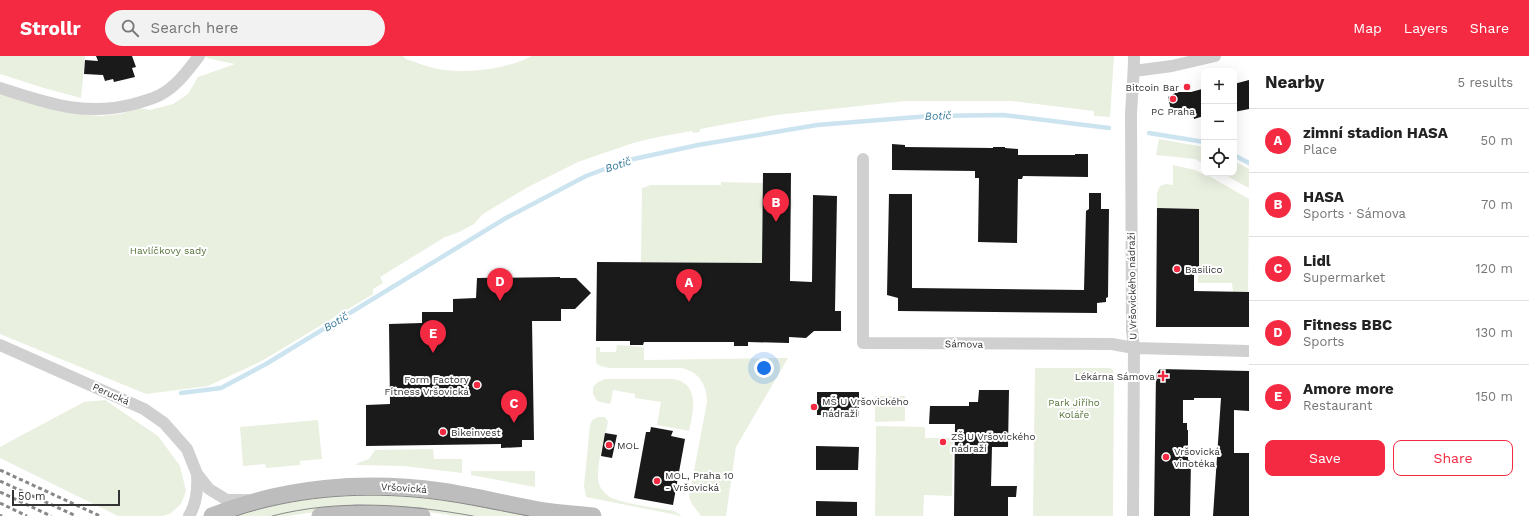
<!DOCTYPE html>
<html lang="en">
<head>
<meta charset="utf-8">
<style>
	body { margin:0; font-family:"Work Sans",sans-serif; background:#f2f2f2; color:#222 }
	.controls { position:absolute; right:12px; top:12px; display:grid; overflow:hidden; border-radius:8px; box-shadow:0 4px 16px #0002 }
	.controls button { width:36px; height:36px; display:grid; place-items:center; padding:0; border:0; border-bottom:1px solid #e0e0e0; background:#fff; color:#222; font:20px sans-serif }
	.scale { position:absolute; left:12px; bottom:10px; width:108px; box-sizing:border-box; padding-left:4px; border:2px solid #333; border-top:0; font-size:11px; line-height:14px; white-space:nowrap; color:#333; -webkit-text-stroke:3px #fff; paint-order:stroke }
	.you { position:absolute; left:764px; top:312px; width:14px; height:14px; margin:-10px; border:3px solid #fff; border-radius:50%; background:#1a73e8; box-shadow:0 0 0 6px #1a73e833 }
	.badge { display:grid; place-items:center; width:26px; height:26px; border-radius:50%; background:#f42a43; color:#fff; font-size:13px; font-weight:700 }
	.pin { position:absolute; translate:-50% -33px; filter:drop-shadow(0 1px 2px #0008) }
	.pin::after { content:''; position:absolute; top:21px; width:14px; height:12px; background:inherit; clip-path:polygon(0 0,100% 0,50% 100%) }
	.list { margin:0; padding:0; list-style:none }
	h2 { display:flex; justify-content:space-between; align-items:center; height:52px; margin:0; padding:0 16px; font-size:17px }
	h2 small { font-size:13px; font-weight:400; color:#767676 }
	.list li { display:grid; grid-template-columns:26px 1fr auto; gap:12px; align-items:center; box-sizing:border-box; height:64px; padding:0 16px; border-top:1px solid #e0e0e0 }
	.list b { display:block; font-size:15px; white-space:nowrap }
	.list p { margin:0; font-size:13px; white-space:nowrap; color:#767676 }
	.list em { font-size:13px; font-style:normal; color:#767676 }
	.actions { display:flex; gap:8px; padding:12px 16px }
	.actions a { flex:1; padding:9px 0; border:1px solid #f42a43; border-radius:8px; text-align:center; font-size:14px; color:#f42a43 }
	.actions .main { background:#f42a43; color:#fff }
	.icon { flex:none; width:22px; height:22px; fill:none; stroke:currentColor; stroke-width:2; stroke-linecap:round; stroke-linejoin:round }
	.map { position:relative; flex:none; width:1249px; height:460px; overflow:hidden }
	header { display:flex; align-items:center; gap:24px; box-sizing:border-box; height:56px; padding:0 20px; background:#f42a43; color:#fff }
	header strong { font-size:19px }
	nav { display:flex; gap:22px; margin-inline-start:auto; font-size:14px }
	.search { width:280px; height:36px; background:#f2f2f2; display:flex; align-items:center; gap:10px; box-sizing:border-box; padding:0 14px; border-radius:22px; color:#767676; font-size:15px }
	main { display:flex }
	aside { flex:1; background:#fff }
	.map>svg:first-child { display:block }
	.green { fill:#e9f0e0 }
	.lines { fill:none; stroke-linecap:round; stroke-linejoin:round }
	.stream { stroke:#cce4f0; stroke-width:4.5 }
	.building { fill:#1a1a1a }
	.street { stroke:#d0d0d0; stroke-width:12 }
	.secondary { stroke:#bdbdbd; stroke-width:17 }
	.tram { stroke:#888; stroke-width:1 }
	.rail { stroke:#888; stroke-width:3; stroke-dasharray:4 3; stroke-linecap:butt }
	.poi-dot { fill:#f42a43; stroke:#fff; stroke-width:1.5 }
	.labels { text-anchor:middle; dominant-baseline:central; stroke-width:4; stroke-linejoin:round; paint-order:stroke }
	.poi-label { font-size:10px; fill:#333; stroke:#fff; text-anchor:start }
	.park-label { font-size:10px; fill:#58743b; stroke:#fff }
	.street-label { font-size:10px; fill:#333; stroke:#fff }
	.water-label { font-size:11px; font-style:italic; fill:#377b9e; stroke:#fff }
</style>
</head>
<body>
<header>
<strong>Strollr</strong>
<div class="search"><svg class="icon" aria-label="search" viewBox="0 0 24 24"><circle cx="10" cy="10" r="6"/><path d="M15 15l6 6"/></svg>Search here</div>
<nav><a>Map</a><a>Layers</a><a>Share</a></nav>
</header>
<main>
<div class="map">
<svg width="1249" height="460" viewBox="0 0 1249 460">
	<rect width="100%" height="100%" fill="#fff"/>
	<path class="green" d="M0,0h85l-4,42 -37,-10 -44,-14z
		M203,0h200l3,3c10,3 21,8 32,10 31,5 66,1 94,-13h582l-4,61 -16,-1v-5l-83,-10h-106l-129,14 -76,14v3l-7,1 -1,-2 -34,6 -25,6 -55,19 -50,25 -45,27 -9,10 -17,9 -12,4 -65,40 3,6 -10,6v5l-113,68 -52,24 -62,8 -146,-60v-241l58,18 22,3 21,2 19,-2 19,-6 11,2 23,-6 15,-10 10,-17 37,-13 -24,-5z
		M1159,83l45,8v17l-9,-5 -39,-4z
		M1234,105l15,8v19l-28,-15h13z
		M1173,109l22,5 16,7 38,22 -1,94 -15,-1 -1,-9h-34l1,-74 -42,-1v-15l3,-7 6,-2 7,1z
		M721,126l42,1 -1,80 -121,-1 1,-74 9,-3h70z
		M617,289l27,2v13l144,-2 -52,89 -10,69h-25l-9,-12 -3,-7 18,-95c0,-17 -8,-30 -25,-34h-73l-9,-2 -4,-3v-16h4v5h16z
		M1035,312h75l3,2 1,4 -1,142h-80z
		M605,323h69c27,6 19,33 15,52l-32,-6 4,-23 -26,-4v-4l-22,-4 -2,12 -2,2 -12,-3 -4,-7v-7l5,-5z
		M875,340h30v25l-30,1z
		M105,344l53,36 22,30 6,25 -5,13 -10,9 -8,3h-45l-118,-58v-11l11,-6 73,-39z
		M598,361h7l3,5c-4,17 -11,41 -10,58 1,7 6,13 12,17 13,7 48,11 64,14l8,5 -96,-19 -2,-11 6,-61 2,-5z
		M318,364l4,39 -22,2v4l-34,3 -1,-4 -22,2 -3,-39z
		M876,370l49,1v11h28l-1,58 -28,-1 -1,21h-48z
		M433,393l1,10h28v14l-58,-7 -48,-1 2,-2 11,-4 6,-9z
		M471,415h64v16l-64,-12z
		M330,438h85l132,22h-92l-42,-6h-82l-44,6h-61l18,-6z"/>
	<g class="lines">
		<path class="stream" d="M1149,77l55,9
			M1234,99l15,8
			M181,337l40,-5 45,-24 240,-146 80,-42 43,-16 69,-15 119,-20 113,-9 73,-1 106,13"/>
	</g>
	<path class="building" d="M96,0h36l4,11 -4,1 3,9 -21,5 -1,-3 -8,2 -2,-6 -19,-1 1,-14 13,1z
		M1249,24v29l-15,3v-28z
		M1202,33l2,11v16l-10,3 -1,-6 -12,4 -2,-7 -7,5 -4,-18 9,-5h14z
		M892,88l13,1v2l88,1v-1h12v1l13,1v6h57v-1h13v23l-65,-1 -1,3h-4l-1,64 -39,-1 1,-64h-4v-7l-83,-1z
		M763,117h28l-1,108 22,1 1,-87 24,1 -2,115h6v20h-27l-8,7 -17,-1v6l-41,-1v4h-14v-4h-90l-1,3h-13v-4h-34l1,-79 165,1z
		M1089,137h12v16h8l-1,88 -2,1v4l-9,1v10l-199,-2v-13l-11,-3 2,-101h23v94l172,2 2,-79 3,-2z
		M1157,152l42,1v58h-2v2h-3v22l55,1v35h-93z
		M560,221v1h16l15,15 -16,16h-14v12h-29l2,119h-12v7l-21,1v-4l-135,2v-41l24,-1 -1,-80 33,-1v-11h31v-13l23,-1 1,-20z
		M1160,313l89,2v40l-15,-1v43h15v63h-36l8,-118h-27v2h-11v23h4v7h1v30h3l-1,56h-36l2,-142z
		M979,334h30l-1,57h-16l-1,39h26l-1,11h-8v19h-54l1,-92h-26l1,-18h39v-4h9z
		M817,336h42v24l-42,-1z
		M651,371l22,4 -2,5 14,3 -12,66 -39,-7 12,-66h4z
		M605,377l12,2 -5,23 -11,-2z
		M816,390l43,1 -1,23h-42z
		M816,445l41,1v14h-41z"/>
	<g class="lines">
		<path class="street" d="M1134,15l38,-5 43,-10
			M0,32c47,15 84,29 134,16 9,-3 19,-5 26,-9 17,-9 28,-25 39,-39
			M863,103v184l249,1 22,4 115,3
			M0,289l144,64 20,14 23,26 10,25 12,15 18,11h21
			M189,460c8,-13 9,-27 8,-42
			M1133,460l1,-168 -2,-18c-1,-72 -1,-144 -1,-216 1,-20 3,-39 3,-58"/>
		<path class="secondary" d="M212,460c72,-29 152,-36 229,-25 33,5 65,13 98,19 18,3 36,4 54,6
			M320,460l37,-3 65,3"/>
		<path class="tram" d="M236,460c57,-19 118,-24 178,-19 38,3 77,12 115,19
			M272,460c66,-17 135,-12 201,0"/>
		<path class="rail" d="M0,414l100,46
			M0,425l76,35
			M0,436l51,24
			M0,447l27,13
			M0,459l2,1"/>
	</g>
	<g class="poi-dot">
		<circle cx="1187" cy="31" r="4"/>
		<circle cx="1173" cy="43" r="4"/>
		<circle cx="1177" cy="213" r="4"/>
		<path d="M1161 314h4v4h4v4h-4v4h-4v-4h-4v-4h4z"/>
		<circle cx="477" cy="329" r="4"/>
		<circle cx="814" cy="351" r="4"/>
		<circle cx="443" cy="376" r="4"/>
		<circle cx="943" cy="386" r="4"/>
		<circle cx="609" cy="389" r="4"/>
		<circle cx="1166" cy="401" r="4"/>
		<circle cx="657" cy="425" r="4"/>
	</g>
	<g class="labels">
		<g class="poi-label">
			<text x="1179" y="31" text-anchor="end">Bitcoin Bar</text>
			<text x="1173" y="55" text-anchor="middle">PC Praha</text>
			<text x="1185" y="213">Basilico</text>
			<text x="1155" y="320" text-anchor="end">Lékárna Sámova</text>
			<text x="469" y="323" text-anchor="end">Form Factory<tspan x="469" dy="12">Fitness Vršovická</tspan></text>
			<text x="822" y="345">MŠ U Vršovického<tspan x="822" dy="12">nádraží</tspan></text>
			<text x="451" y="376">Bikeinvest</text>
			<text x="951" y="380">ZŠ U Vršovického<tspan x="951" dy="12">nádraží</tspan></text>
			<text x="617" y="389">MOL</text>
			<text x="1174" y="395">Vršovická<tspan x="1174" dy="12">vinotéka</tspan></text>
			<text x="665" y="419">MOL, Praha 10<tspan x="665" dy="12">- Vršovická</tspan></text>
		</g>
		<g class="park-label">
			<text x="168" y="194">Havlíčkovy sady</text>
			<text x="1074" y="346">Park Jiřího<tspan x="1074" dy="12">Koláře</tspan></text>
		</g>
		<g class="street-label">
			<text transform="translate(1132 230) rotate(-91)">U Vršovického nádraží</text>
			<text transform="translate(964 288) rotate(1)">Sámova</text>
			<text transform="translate(111 338) rotate(24)">Perucká</text>
			<text transform="translate(404 432) rotate(4)">Vršovická</text>
		</g>
		<g class="water-label">
			<text transform="translate(938 60) rotate(-2)">Botič</text>
			<text transform="translate(618 109) rotate(-18)">Botič</text>
			<text transform="translate(336 266) rotate(-31)">Botič</text>
		</g>
	</g>
</svg>
<div class="controls">
<button>+</button>
<button>−</button>
<button><svg class="icon" aria-label="locate" viewBox="0 0 24 24"><circle cx="12" cy="12" r="6"/><path d="M12 2v4M12 18v4M2 12h4M18 12h4"/></svg></button>
</div>
<div class="scale">50 m</div>
<div class="you"></div>
<div class="pin badge" style="left:689px;top:246px">A</div>
<div class="pin badge" style="left:776px;top:166px">B</div>
<div class="pin badge" style="left:514px;top:367px">C</div>
<div class="pin badge" style="left:500px;top:245px">D</div>
<div class="pin badge" style="left:433px;top:297px">E</div>
</div>
<aside>
<h2>Nearby<small>5 results</small></h2>
<ul class="list">
<li><span class="badge">A</span><div><b>zimní stadion HASA</b><p>Place</p></div><em>50 m</em></li>
<li><span class="badge">B</span><div><b>HASA</b><p>Sports · Sámova</p></div><em>70 m</em></li>
<li><span class="badge">C</span><div><b>Lidl</b><p>Supermarket</p></div><em>120 m</em></li>
<li><span class="badge">D</span><div><b>Fitness BBC</b><p>Sports</p></div><em>130 m</em></li>
<li><span class="badge">E</span><div><b>Amore more</b><p>Restaurant</p></div><em>150 m</em></li>
</ul>
<div class="actions"><a class="main">Save</a><a>Share</a></div>
</aside>
</main>
</body>
</html>
